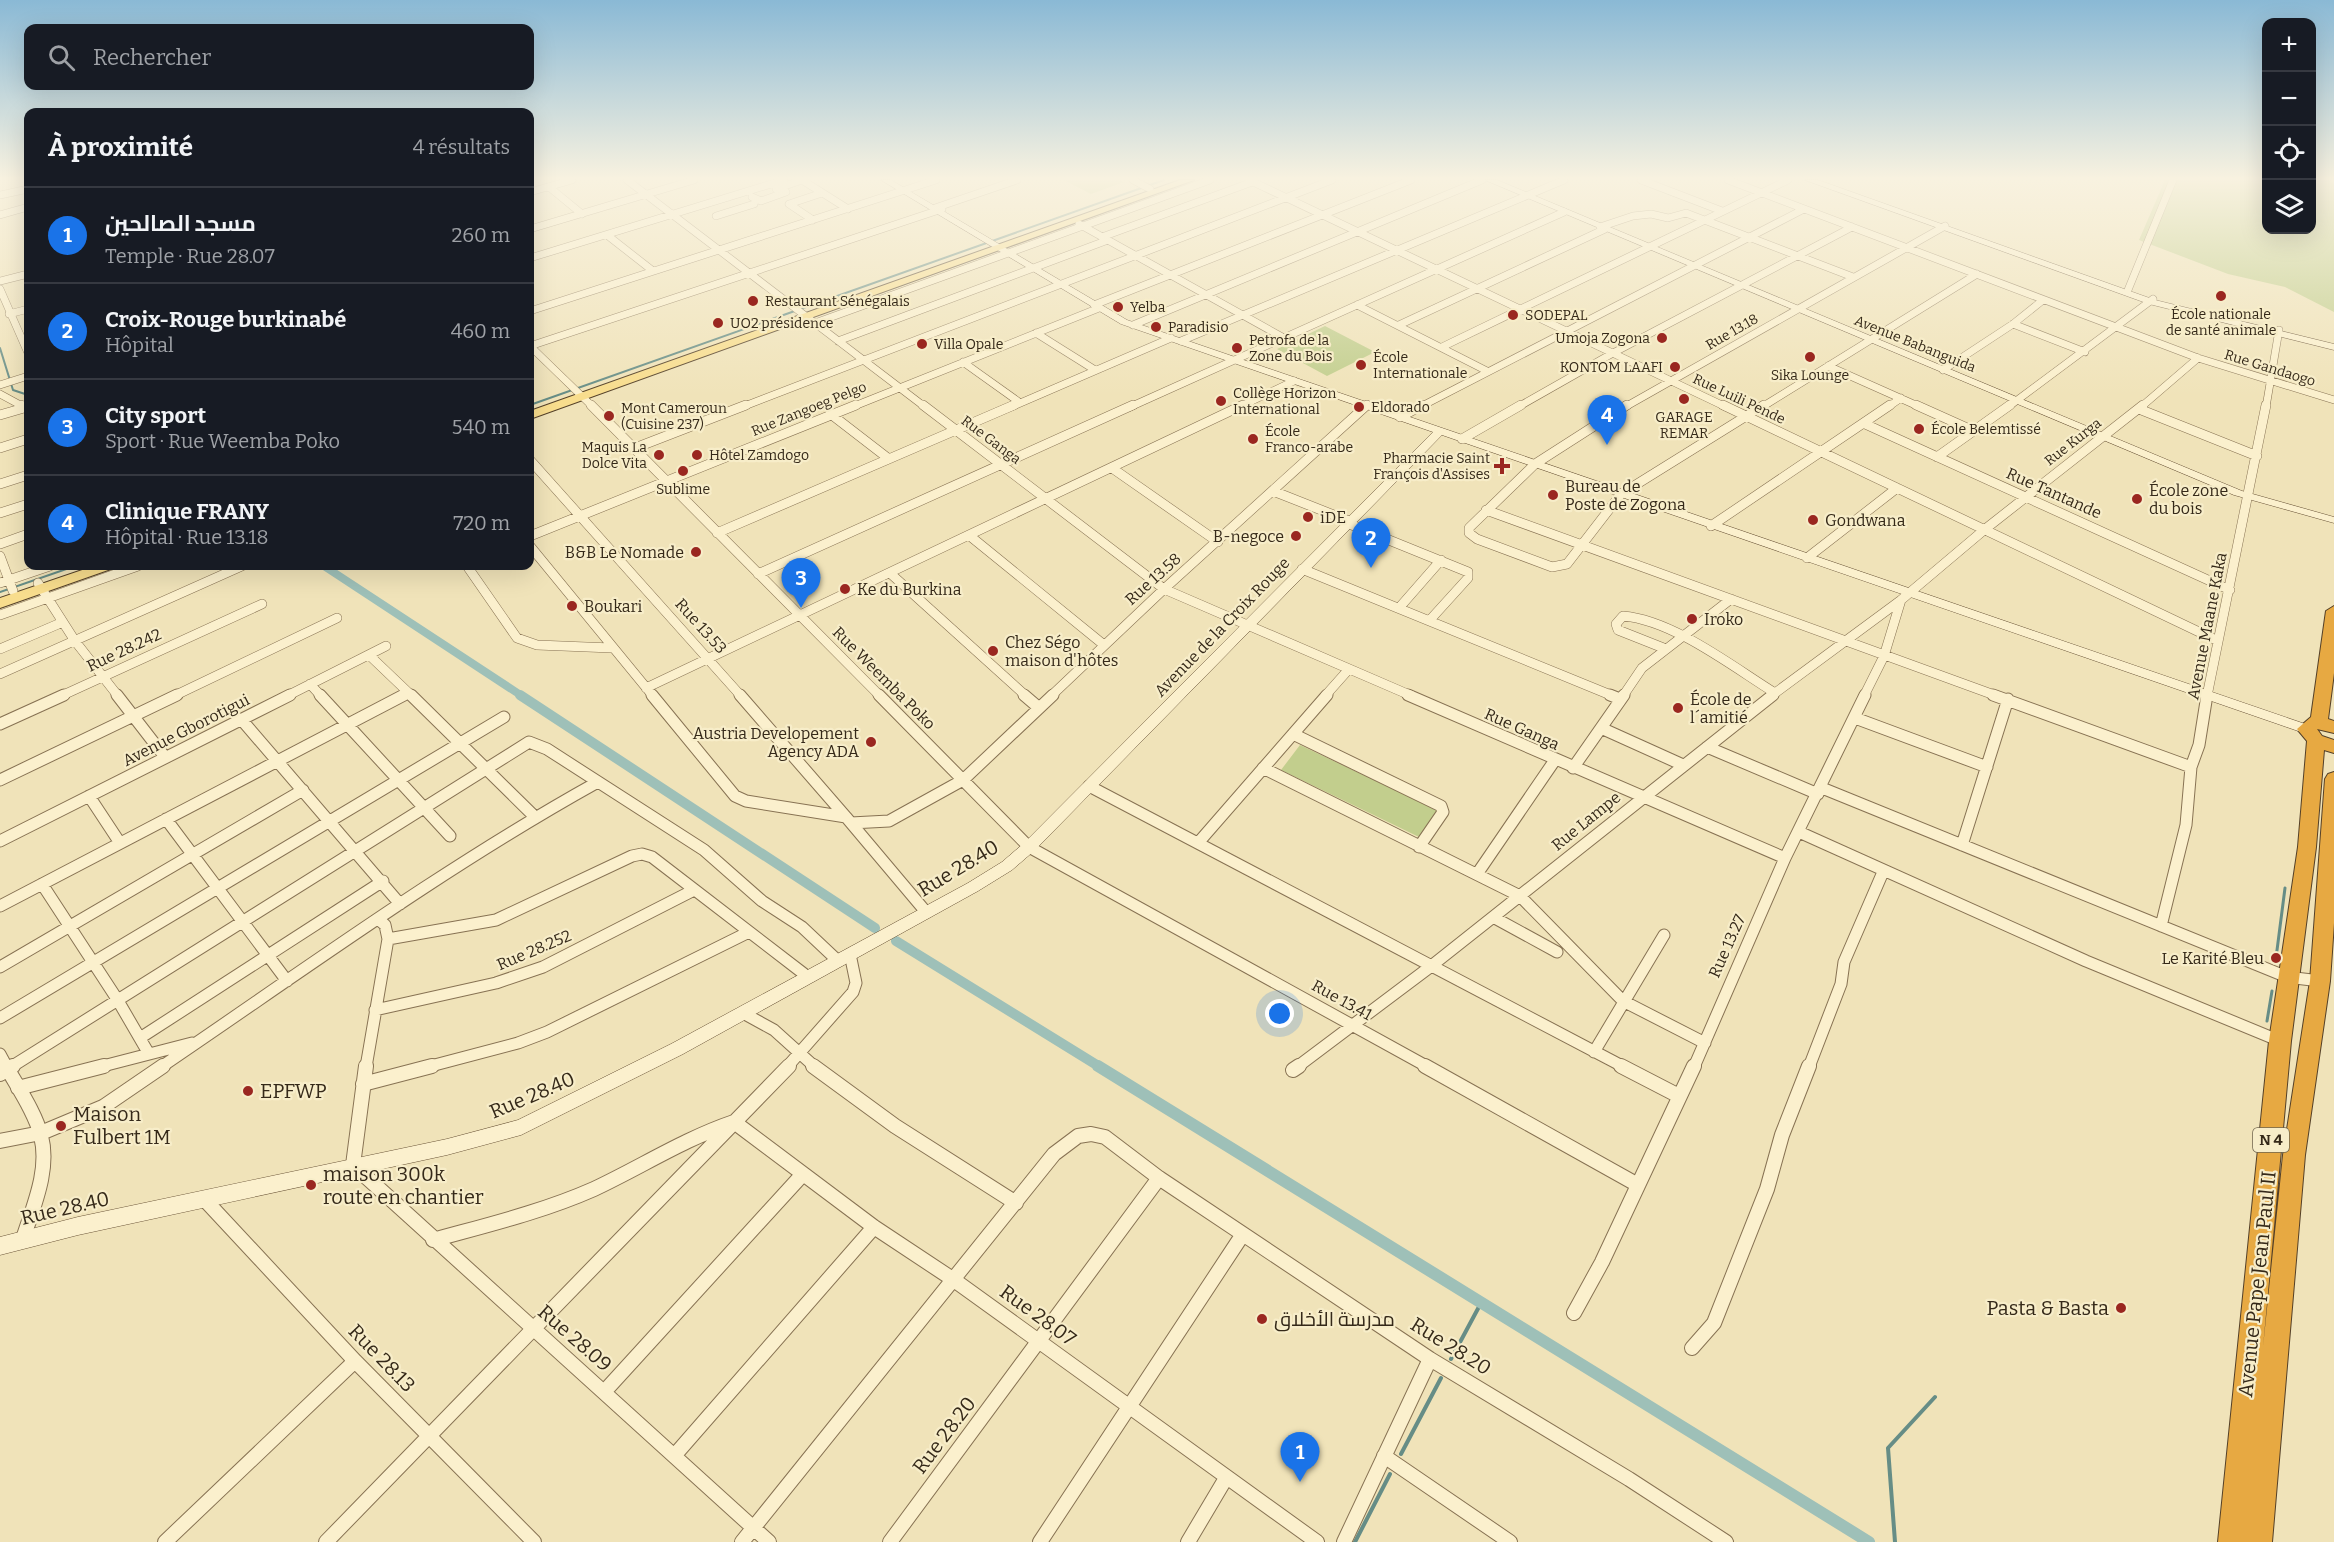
<!DOCTYPE html>
<html lang="fr">
<head>
<meta charset="utf-8">
<style>
	body { margin:0; font-family:Bitter,Cairo,serif; background:#242831; color:#f1f3f6 }
	.controls { position:absolute; right:18px; top:18px; display:grid; overflow:hidden; border-radius:12px; box-shadow:0 6px 24px #0002 }
	.controls button { width:54px; height:54px; display:grid; place-items:center; padding:0; border:0; border-bottom:2px solid #363941; background:#171b24; color:#f1f3f6; font:30px sans-serif }
	.you { position:absolute; left:1280px; top:1014px; width:21px; height:21px; margin:-15px; border:4px solid #fff; border-radius:50%; background:#1a73e8; box-shadow:0 0 0 9px #1a73e833 }
	.badge { display:grid; place-items:center; width:39px; height:39px; border-radius:50%; background:#1a73e8; color:#fff; font-size:20px; font-weight:700 }
	.pin { position:absolute; translate:-50% -50px; filter:drop-shadow(0 2px 3px #0008) }
	.pin::after { content:''; position:absolute; top:32px; width:21px; height:18px; background:inherit; clip-path:polygon(0 0,100% 0,50% 100%) }
	.list { margin:0; padding:0; list-style:none }
	h2 { display:flex; justify-content:space-between; align-items:center; height:78px; margin:0; padding:0 24px; font-size:26px }
	h2 small { font-size:20px; font-weight:400; color:#9ea1a6 }
	.list li { display:grid; grid-template-columns:39px 1fr auto; gap:18px; align-items:center; box-sizing:border-box; height:96px; padding:0 24px; border-top:2px solid #363941 }
	.list b { display:block; font-size:22px; white-space:nowrap }
	.list p { margin:0; font-size:20px; white-space:nowrap; color:#9ea1a6 }
	.list em { font-size:20px; font-style:normal; color:#9ea1a6 }
	.icon { flex:none; width:33px; height:33px; fill:none; stroke:currentColor; stroke-width:2; stroke-linecap:round; stroke-linejoin:round }
	.map { position:relative; flex:none; width:2334px; height:1542px; overflow:hidden }
	.search { position:absolute; background:#171b24; box-shadow:0 6px 24px #0002; left:24px; top:24px; width:510px; height:66px; display:flex; align-items:center; gap:15px; box-sizing:border-box; padding:0 21px; border-radius:12px; color:#9ea1a6; font-size:22px }
	.panel { position:absolute; background:#171b24; box-shadow:0 6px 24px #0002; left:24px; top:108px; width:510px; height:462px; border-radius:12px }
	.map>svg:first-child { display:block }
	.green { fill:#c2ce8d }
	.lines { fill:none; stroke-linecap:round; stroke-linejoin:round }
	.stream-far2 { stroke:#668d86; stroke-width:2 }
	.stream-far1 { stroke:#668d86; stroke-width:3 }
	.stream { stroke:#668d86; stroke-width:4 }
	.canal-far2 { stroke:#9ec0b8; stroke-width:8 }
	.canal-far1 { stroke:#9ec0b8; stroke-width:10 }
	.canal { stroke:#9ec0b8; stroke-width:12 }
	.street-far3-casing { stroke:#877253; stroke-width:8 }
	.street-far2-casing { stroke:#877253; stroke-width:10 }
	.street-far1-casing { stroke:#877253; stroke-width:13 }
	.street-casing { stroke:#877253; stroke-width:16 }
	.secondary-casing { stroke:#695337; stroke-width:1 }
	.primary-casing { stroke:#544028; stroke-width:2 }
	.highway-casing { stroke:#544028; stroke-width:2 }
	.street-far3 { stroke:#fbf0cd; stroke-width:7 }
	.street-far2 { stroke:#fbf0cd; stroke-width:9 }
	.street-far1 { stroke:#fbf0cd; stroke-width:11 }
	.street { stroke:#fbf0cd; stroke-width:14 }
	.secondary { fill:#fbf0cd; fill-rule:evenodd }
	.primary { fill:#f8dd8d; fill-rule:evenodd }
	.highway { fill:#e7a942; fill-rule:evenodd }
	.poi-dot { fill:#9a2720; stroke:#f7edc9; stroke-width:2 }
	.labels { text-anchor:middle; dominant-baseline:central; stroke-width:4.5; stroke-linejoin:round; paint-order:stroke }
	.far-poi-label { font-size:14px; fill:#352919; stroke:#f7edc9; text-anchor:start }
	.far-street-label { font-size:14px; fill:#352919; stroke:#f7edc9 }
	.shield { fill:#f7edc9; stroke:#6f644e; stroke-width:1.5 }
	.shield-label { font-size:15px; font-weight:bold; fill:#352919 }
	.poi-label { font-size:16px; fill:#352919; stroke:#f7edc9; text-anchor:start }
	.street-label { font-size:16px; fill:#352919; stroke:#f7edc9 }
	.near-street-label { font-size:20px; fill:#352919; stroke:#f7edc9 }
	.near-poi-label { font-size:20px; fill:#352919; stroke:#f7edc9; text-anchor:start }
</style>
</head>
<body>
<div class="map">
<svg width="2334" height="1542" viewBox="0 0 2334 1542">
	<rect width="100%" height="100%" fill="#f0e3b9"/>
	<path class="green" d="M1064,180h56l4,2 -33,12z
		M2165,180h101v50h46v-50h16l6,4v128l-49,-25 -57,-13 -89,-34z
		M1325,326l50,26 -48,24 -50,-27z
		M1300,745l137,65 -18,27 -138,-67z"/>
	<g class="lines">
		<path class="stream-far2" d="M0,348l13,42 15,5
			M530,405l634,-225
			M0,592l75,-26"/>
		<path class="stream-far1" d="M2276,958l9,-70
			M2267,1021l5,-30"/>
		<path class="stream" d="M1451,1359l30,-56
			M1401,1454l40,-76
			M1355,1542l35,-68
			M1895,1542l-7,-94 47,-51"/>
		<path class="canal-far2" d="M324,566l198,130"/>
		<path class="canal-far1" d="M520,695l355,233
			M896,941l204,126"/>
		<path class="canal" d="M1098,1066l771,476"/>
		<defs>
			<path id="street-far3" d="M627,180l298,227
				M802,180l46,29
				M1133,180l17,9
				M1249,180l477,227
				M1641,180l81,31
				M1728,180l470,178 136,42
				M549,187l33,27
				M776,189l26,-9
				M530,192l42,-12
				M0,195l28,-6
				M752,197l9,4 25,-9
				M935,208l82,-28
				M0,215l28,-8
				M716,216l38,-12
				M813,220l-24,-16 33,-11
				M1079,224l205,114
				M1600,227l33,-11 18,-2 17,4 18,-5 167,64
				M530,229l164,-49
				M607,235l46,36
				M1102,237l153,-56
				M530,258l254,-78
				M0,281l28,-7
				M0,289l28,64
				M2128,290l45,-110
				M1094,305l317,-125
				M1357,305l130,66
				M530,311l406,-131
				M9,314l19,-5
				M815,323l395,-143
				M2013,324l72,28
				M1133,325l349,-145
				M1399,325l206,-96
				M1036,333l59,37
				M838,341l270,-101
				M1181,341l383,-161
				M1442,347l346,-167
				M963,362l56,40
				M1828,366l92,41
				M1943,370l70,-46 30,-24
				M0,385l28,-9
				M0,394l24,13
				M593,407l-63,-61 412,-137
				M742,407l590,-227
				M852,407l247,-99
				M1011,407l160,-69
				M1130,407l434,-195
				M1239,407l55,-26
				M1365,407l2,-2
				M1420,407l384,-198
				M1518,407l95,-54 239,-126
				M1625,407l320,-181
				M1762,407l215,-133
				M1888,407l13,-9
				M2008,407l145,-108
				M2141,407l57,-49
				M2266,407l13,-77"/>
			<path id="street-far2" d="M21,405l7,4
				M591,405l289,291
				M923,405l241,184 248,107
				M1627,405l-92,59 -66,64v5l8,6 75,28 15,-3 54,-70 143,-89
				M1723,405l495,236
				M1916,405l58,26
				M2139,409l118,47
				M0,415l24,-7
				M832,415l57,44
				M1400,417l23,-12
				M1865,424l365,166
				M1462,439l59,-34
				M0,448l28,-9
				M635,448l111,-43
				M1937,457l73,-52
				M530,460l211,236
				M1112,468l106,74
				M0,484l28,-9
				M1273,491l76,30
				M1486,510l511,186
				M0,513l28,-9
				M1347,523l121,49v6l-39,43
				M1711,526l179,-121
				M717,533l297,-128
				M530,536l326,-131
				M970,536l134,109
				M0,544l28,-10
				M530,546l123,150
				M0,556l13,35
				M1807,558l90,-70
				M467,566l50,72 20,7 75,3
				M1302,569l311,127
				M758,574l375,-169
				M891,574l135,122
				M0,583l50,-17
				M38,583l37,58 43,55
				M1399,608l42,-48
				M0,615l138,-49
				M0,649l63,-27
				M1666,649l-48,-19 -2,-6 7,-8c50,4 110,51 152,77
				M369,655l43,41
				M0,674l242,-108
				M310,684l11,12
				M646,688l597,-283
				M61,696l201,-92
				M174,696l163,-78
				M287,696l99,-50
				M401,696l6,-3
				M1051,696l113,-107 203,-184
				M1325,696l24,-27
				M1623,696l19,-28 89,-69
				M1771,696l130,-96
				M1864,696l20,-40 17,-56 83,-70 159,-125
				M2207,696l59,-291"/>
			<path id="street-far1" d="M117,695l48,62
				M320,695l130,141
				M411,695l124,122
				M652,695l83,101 11,5 100,16 80,95
				M740,695l106,122
				M879,695l150,152 399,220
				M1024,695l14,12
				M1408,695l377,163
				M1610,695l10,4
				M1993,695l198,72
				M1855,718l132,49
				M241,719l159,185
				M0,724l64,-29
				M1601,728l82,37
				M1293,734l148,72 2,6 -24,35
				M1707,747l111,47
				M1263,768l257,128 103,105 82,42
				M1573,768l51,-73
				M0,780l177,-85
				M1089,786l535,281
				M1822,788l465,189 33,4
				M89,796l31,47
				M166,819l121,162
				M851,823l38,-2 74,-41 90,-85
				M1799,832l287,129 194,80
				M0,841l290,-146
				M1198,843l129,-148
				M1962,845l46,-146
				M1477,874l78,-114
				M42,884l75,115 32,55
				M0,906l404,-211
				M1493,917l64,35
				M2161,926l25,-101 5,-58 8,-22 8,-50
				M388,939l108,-19 136,-64 10,-2 10,3 156,120
				M0,967l303,-177
				M375,1010l121,-27 47,-16 151,-77
				M743,1013l31,17 41,37
				M0,1018l504,-301
				M140,1038l243,-157
				M1594,1052l70,-117
				M0,1054l7,13
				M11,1067l518,-325 18,7 157,101 58,51 40,26 35,33
				M99,1067l93,-24
				M161,1067c143,-97 284,-200 435,-284
				M366,1067l22,-128 -3,-14 -7,-6
				M427,1067l91,-24 29,-11 202,-100
				M787,1067l66,-75 3,-9 -6,-29
				M1297,1067l133,-100 343,-272
				M1694,1067l91,-209 80,-163
				M1809,1067l32,-83 3,-22 39,-90"/>
			<path id="street" d="M6,1066c11,20 30,48 35,70 9,34 -8,71 -18,103
				M366,1066l-13,99 416,377
				M813,1066l82,60 121,77
				M1425,1066l213,119
				M1621,1066l58,30
				M1293,1070l6,-4
				M0,1074l13,-8
				M363,1084l69,-18
				M18,1088l86,-22
				M0,1141l41,-8 62,-26 60,-41
				M205,1200l150,161 179,181
				M433,1240c54,-15 109,-28 161,-51 47,-22 90,-50 140,-67l140,105 80,53 363,262
				M1574,1313l28,-51 92,-196
				M1692,1348l22,-25 53,-134 15,-54 27,-69
				M604,1392l199,-218
				M674,1456l200,-229
				M1384,1456l126,86
				M165,1542l190,-181
				M326,1542l463,-476
				M742,1542l312,-388 24,-18 13,-2 14,3 54,41 271,181 199,120 97,63
				M890,1542l269,-364
				M1040,1542l203,-308
				M1188,1542l38,-64
				M1344,1542l86,-183"/>
			<path id="secondary" d="M881,180h10l236,140 1184,406 2,3 -7,5 -5,-2 -859,-297 -408,416 -22,19 -34,21 -295,163 -162,81 -74,20 -369,80 -78,20v-18l78,-20 369,-78 71,-19 153,-76 297,-161 34,-21 22,-19 409,-411 -312,-108z
				M1485,180h12l745,311 92,26v6l-100,-28z
				M1805,180h13l337,120 179,44v6l-185,-46z"/>
			<path id="primary" d="M1180,180h14l-664,239v-8z
				M94,566h19l-2,3 -111,39v-10z"/>
			<path id="highway" d="M2334,606v67l-6,46 6,2v12l-17,-4 5,7 12,4v13l-10,-3 -8,97 -25,194 -28,306 20,-192 27,-174 15,-202 3,-5 6,-2v151l-4,58 -25,174 -33,387h-54l51,-501 29,-194 9,-106 -10,-12 14,-12 15,-106z"/>
		</defs>
		<use href="#street-far3" class="street-far3-casing"/>
		<use href="#street-far2" class="street-far2-casing"/>
		<use href="#street-far1" class="street-far1-casing"/>
		<use href="#street" class="street-casing"/>
		<use href="#secondary" class="secondary-casing"/>
		<use href="#primary" class="primary-casing"/>
		<use href="#highway" class="highway-casing"/>
		<use href="#street-far3" class="street-far3"/>
		<use href="#street-far2" class="street-far2"/>
		<use href="#street-far1" class="street-far1"/>
		<use href="#street" class="street"/>
		<use href="#secondary" class="secondary"/>
		<use href="#primary" class="primary"/>
		<use href="#highway" class="highway"/>
	</g>
	<linearGradient id="sky" x2="0" y2="1"><stop stop-color="#8ab9d5"/><stop offset="0.45" stop-color="#f8f2e0"/><stop offset="1" stop-color="#f8f2e0" stop-opacity="0"/></linearGradient>
	<rect width="2334" height="396" fill="url(#sky)"/>
	<g class="poi-dot">
		<circle cx="2221" cy="296" r="6"/>
		<circle cx="753" cy="301" r="6"/>
		<circle cx="1118" cy="307" r="6"/>
		<circle cx="1513" cy="315" r="6"/>
		<circle cx="718" cy="323" r="6"/>
		<circle cx="1156" cy="327" r="6"/>
		<circle cx="1662" cy="338" r="6"/>
		<circle cx="922" cy="344" r="6"/>
		<circle cx="1237" cy="348" r="6"/>
		<circle cx="1810" cy="357" r="6"/>
		<circle cx="1361" cy="365" r="6"/>
		<circle cx="1675" cy="367" r="6"/>
		<circle cx="1684" cy="399" r="6"/>
		<circle cx="1221" cy="401" r="6"/>
		<circle cx="1359" cy="407" r="6"/>
		<circle cx="609" cy="416" r="6"/>
		<circle cx="1919" cy="429" r="6"/>
		<circle cx="1253" cy="439" r="6"/>
		<circle cx="659" cy="455" r="6"/>
		<circle cx="697" cy="455" r="6"/>
		<path d="M1499 457h6v6h6v6h-6v6h-6v-6h-6v-6h6z"/>
		<circle cx="683" cy="471" r="6"/>
		<circle cx="1553" cy="495" r="6"/>
		<circle cx="2137" cy="499" r="6"/>
		<circle cx="1308" cy="517" r="6"/>
		<circle cx="1813" cy="520" r="6"/>
		<circle cx="1296" cy="536" r="6"/>
		<circle cx="696" cy="552" r="6"/>
		<circle cx="845" cy="589" r="6"/>
		<circle cx="572" cy="606" r="6"/>
		<circle cx="1692" cy="619" r="6"/>
		<circle cx="993" cy="651" r="6"/>
		<circle cx="1678" cy="708" r="6"/>
		<circle cx="871" cy="742" r="6"/>
		<circle cx="2276" cy="958" r="6"/>
		<circle cx="248" cy="1091" r="6"/>
		<circle cx="61" cy="1126" r="6"/>
		<circle cx="311" cy="1185" r="6"/>
		<circle cx="2121" cy="1308" r="6"/>
		<circle cx="1262" cy="1319" r="6"/>
	</g>
	<g class="labels">
		<g class="far-poi-label">
			<text x="765" y="301">Restaurant Sénégalais</text>
			<text x="1130" y="307">Yelba</text>
			<text x="2221" y="314" text-anchor="middle">École nationale<tspan x="2221" dy="16">de santé animale</tspan></text>
			<text x="1525" y="315">SODEPAL</text>
			<text x="730" y="323">UO2 présidence</text>
			<text x="1168" y="327">Paradisio</text>
			<text x="1650" y="338" text-anchor="end">Umoja Zogona</text>
			<text x="1249" y="340">Petrofa de la<tspan x="1249" dy="16">Zone du Bois</tspan></text>
			<text x="934" y="344">Villa Opale</text>
			<text x="1373" y="357">École<tspan x="1373" dy="16">Internationale</tspan></text>
			<text x="1663" y="367" text-anchor="end">KONTOM LAAFI</text>
			<text x="1810" y="375" text-anchor="middle">Sika Lounge</text>
			<text x="1233" y="393">Collège Horizon<tspan x="1233" dy="16">International</tspan></text>
			<text x="1371" y="407">Eldorado</text>
			<text x="621" y="408">Mont Cameroun<tspan x="621" dy="16">(Cuisine 237)</tspan></text>
			<text x="1684" y="417" text-anchor="middle">GARAGE<tspan x="1684" dy="16">REMAR</tspan></text>
			<text x="1931" y="429">École Belemtissé</text>
			<text x="1265" y="431">École<tspan x="1265" dy="16">Franco-arabe</tspan></text>
			<text x="647" y="447" text-anchor="end">Maquis La<tspan x="647" dy="16">Dolce Vita</tspan></text>
			<text x="709" y="455">Hôtel Zamdogo</text>
			<text x="1490" y="458" text-anchor="end">Pharmacie Saint<tspan x="1490" dy="16">François d'Assises</tspan></text>
			<text x="683" y="489" text-anchor="middle">Sublime</text>
		</g>
		<g class="far-street-label">
			<text transform="translate(1732 332) rotate(-30)">Rue 13.18</text>
			<text transform="translate(1915 344) rotate(22)">Avenue Babanguida</text>
			<text transform="translate(2270 368) rotate(17)">Rue Gandaogo</text>
			<text transform="translate(1739 399) rotate(25)">Rue Luili Pende</text>
			<text transform="translate(809 409) rotate(-22)">Rue Zangoeg Pelgo</text>
			<text transform="translate(991 440) rotate(37)">Rue Ganga</text>
			<text transform="translate(2073 442) rotate(-38)">Rue Kurga</text>
		</g>
		<rect class="shield" x="2253" y="1128" width="36" height="24" rx="4.5"/>
		<g class="shield-label">
			<text x="2271" y="1140">N 4</text>
		</g>
		<g class="poi-label">
			<text x="1565" y="486">Bureau de<tspan x="1565" dy="18">Poste de Zogona</tspan></text>
			<text x="2149" y="490">École zone<tspan x="2149" dy="18">du bois</tspan></text>
			<text x="1320" y="517">iDE</text>
			<text x="1825" y="520">Gondwana</text>
			<text x="1284" y="536" text-anchor="end">B-negoce</text>
			<text x="684" y="552" text-anchor="end">B&amp;B Le Nomade</text>
			<text x="857" y="589">Ke du Burkina</text>
			<text x="584" y="606">Boukari</text>
			<text x="1704" y="619">Iroko</text>
			<text x="1005" y="642">Chez Ségo<tspan x="1005" dy="18">maison d'hôtes</tspan></text>
			<text x="1690" y="699">École de<tspan x="1690" dy="18">l´amitié</tspan></text>
			<text x="859" y="733" text-anchor="end">Austria Developement<tspan x="859" dy="18">Agency ADA</tspan></text>
			<text x="2264" y="958" text-anchor="end">Le Karité Bleu</text>
		</g>
		<g class="street-label">
			<text transform="translate(2054 493) rotate(24)">Rue Tantande</text>
			<text transform="translate(1153 579) rotate(-42)">Rue 13.58</text>
			<text transform="translate(701 626) rotate(48)">Rue 13.53</text>
			<text transform="translate(2207 626) rotate(-79)">Avenue Maane Kaka</text>
			<text transform="translate(1222 627) rotate(-46)">Avenue de la Croix Rouge</text>
			<text transform="translate(124 650) rotate(-25)">Rue 28.242</text>
			<text transform="translate(884 678) rotate(45)">Rue Weemba Poko</text>
			<text transform="translate(1522 729) rotate(24)">Rue Ganga</text>
			<text transform="translate(186 730) rotate(-27)">Avenue Gborotigui</text>
			<text transform="translate(1586 821) rotate(-39)">Rue Lampe</text>
			<text transform="translate(1727 946) rotate(-66)">Rue 13.27</text>
			<text transform="translate(534 950) rotate(-23)">Rue 28.252</text>
			<text transform="translate(1342 1000) rotate(29)">Rue 13.41</text>
		</g>
		<g class="near-street-label">
			<text transform="translate(958 868) rotate(-31)">Rue 28.40</text>
			<text transform="translate(532 1095) rotate(-23)">Rue 28.40</text>
			<text transform="translate(65 1208) rotate(-13)">Rue 28.40</text>
			<text transform="translate(2257 1284) rotate(-84)">Avenue Pape Jean Paul II</text>
			<text transform="translate(1038 1315) rotate(36)">Rue 28.07</text>
			<text transform="translate(575 1338) rotate(41)">Rue 28.09</text>
			<text transform="translate(1451 1346) rotate(32)">Rue 28.20</text>
			<text transform="translate(382 1358) rotate(46)">Rue 28.13</text>
			<text transform="translate(944 1435) rotate(-53)">Rue 28.20</text>
		</g>
		<g class="near-poi-label">
			<text x="260" y="1091">EPFWP</text>
			<text x="73" y="1114">Maison<tspan x="73" dy="23">Fulbert 1M</tspan></text>
			<text x="323" y="1174">maison 300k<tspan x="323" dy="23">route en chantier</tspan></text>
			<text x="2109" y="1308" text-anchor="end">Pasta &amp; Basta</text>
			<text x="1274" y="1319">مدرسة الأخلاق</text>
		</g>
	</g>
</svg>
<div class="controls">
<button>+</button>
<button>−</button>
<button><svg class="icon" aria-label="locate" viewBox="0 0 24 24"><circle cx="12" cy="12" r="6"/><path d="M12 2v4M12 18v4M2 12h4M18 12h4"/></svg></button>
<button><svg class="icon" aria-label="layers" viewBox="0 0 24 24"><path d="M12 4l9 5-9 5-9-5zM3 14l9 5 9-5"/></svg></button>
</div>
<div class="you"></div>
<div class="pin badge" style="left:1300px;top:1482px">1</div>
<div class="pin badge" style="left:1371px;top:568px">2</div>
<div class="pin badge" style="left:801px;top:608px">3</div>
<div class="pin badge" style="left:1607px;top:445px">4</div>
<div class="search"><svg class="icon" aria-label="search" viewBox="0 0 24 24"><circle cx="10" cy="10" r="6"/><path d="M15 15l6 6"/></svg>Rechercher</div>
<section class="panel">
<h2>À proximité<small>4 résultats</small></h2>
<ul class="list">
<li><span class="badge">1</span><div><b>مسجد الصالحين</b><p>Temple · Rue 28.07</p></div><em>260 m</em></li>
<li><span class="badge">2</span><div><b>Croix-Rouge burkinabé</b><p>Hôpital</p></div><em>460 m</em></li>
<li><span class="badge">3</span><div><b>City sport</b><p>Sport · Rue Weemba Poko</p></div><em>540 m</em></li>
<li><span class="badge">4</span><div><b>Clinique FRANY</b><p>Hôpital · Rue 13.18</p></div><em>720 m</em></li>
</ul>
</section>
</div>
</body>
</html>
